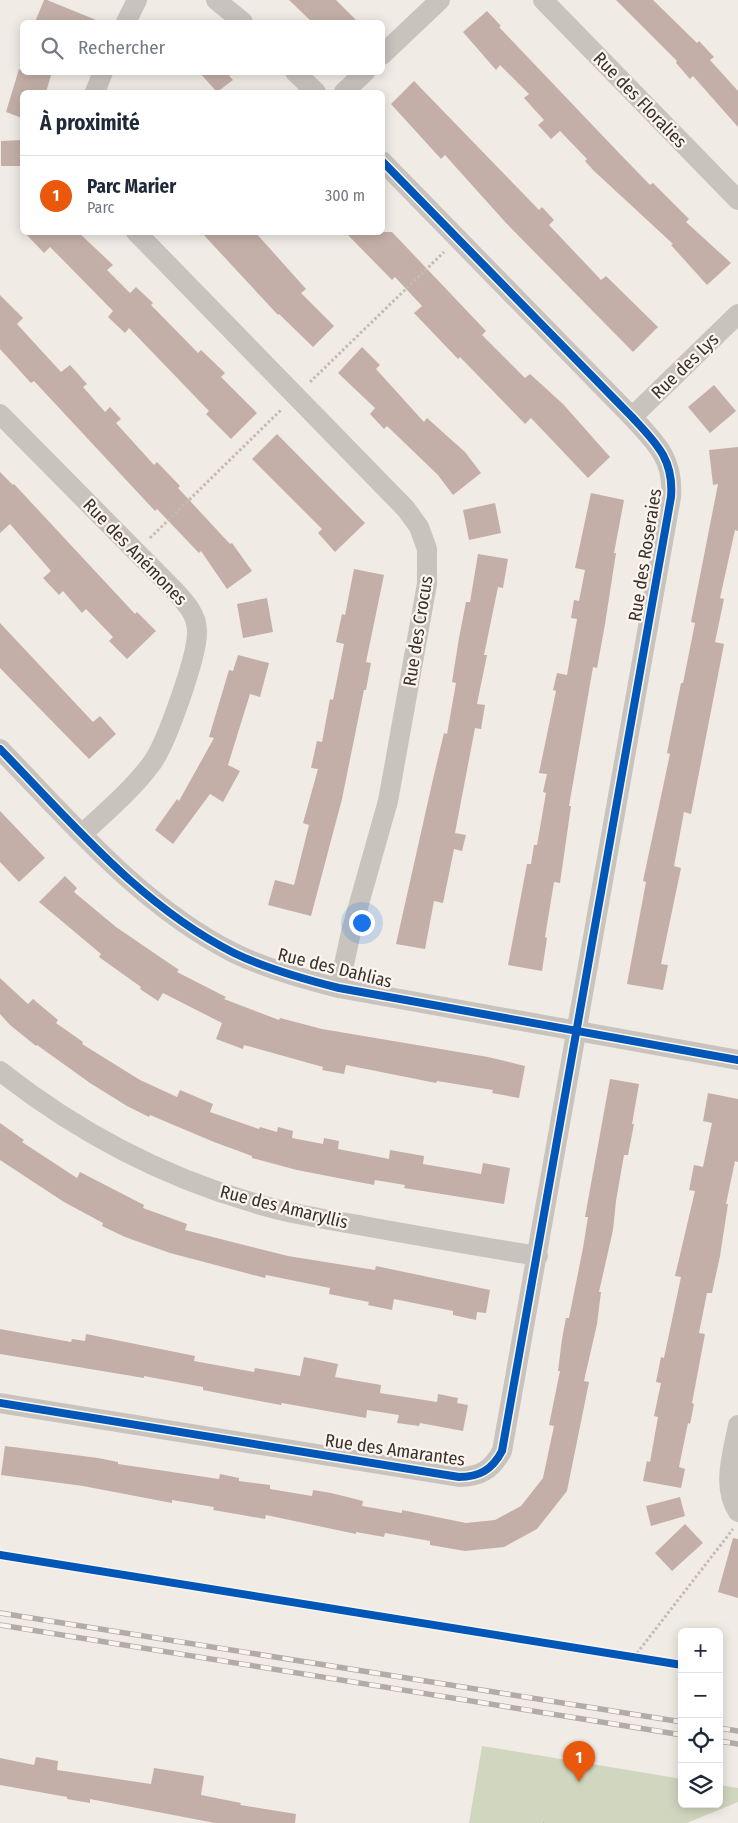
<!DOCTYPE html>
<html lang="fr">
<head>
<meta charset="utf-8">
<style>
	body { margin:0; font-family:"Fira Sans Condensed",sans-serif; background:#f6f6f7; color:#1f2937 }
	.controls { position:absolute; right:15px; bottom:15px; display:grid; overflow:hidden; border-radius:8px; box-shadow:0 2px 12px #0003 }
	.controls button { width:45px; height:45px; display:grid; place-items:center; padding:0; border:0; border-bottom:1px solid #e0e1e3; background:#fff; color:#1f2937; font:25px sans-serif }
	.you { position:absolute; left:361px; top:922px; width:18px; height:18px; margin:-12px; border:4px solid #fff; border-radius:50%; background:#1a73e8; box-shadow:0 0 0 8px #1a73e833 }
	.badge { display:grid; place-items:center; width:32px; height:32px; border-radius:50%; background:#ea580c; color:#fff; font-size:16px; font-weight:700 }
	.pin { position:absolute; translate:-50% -41px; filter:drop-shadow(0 1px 2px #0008) }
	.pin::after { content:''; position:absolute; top:26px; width:18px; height:15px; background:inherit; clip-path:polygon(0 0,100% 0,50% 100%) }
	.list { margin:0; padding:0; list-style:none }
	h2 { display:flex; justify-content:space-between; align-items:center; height:65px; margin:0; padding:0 20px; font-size:21px }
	h2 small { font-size:16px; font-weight:400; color:#747a83 }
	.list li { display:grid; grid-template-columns:32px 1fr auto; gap:15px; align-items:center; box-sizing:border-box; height:80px; padding:0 20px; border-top:1px solid #e0e1e3 }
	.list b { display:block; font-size:19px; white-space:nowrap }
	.list p { margin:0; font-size:16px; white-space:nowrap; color:#747a83 }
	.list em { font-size:16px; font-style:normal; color:#747a83 }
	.icon { flex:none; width:28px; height:28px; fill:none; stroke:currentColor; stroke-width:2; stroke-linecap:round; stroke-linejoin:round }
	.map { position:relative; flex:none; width:738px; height:1823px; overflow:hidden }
	.search { position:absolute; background:#fff; box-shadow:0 2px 12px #0003; left:20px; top:20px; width:365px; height:55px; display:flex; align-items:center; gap:12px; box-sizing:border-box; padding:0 18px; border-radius:8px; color:#747a83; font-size:19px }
	.panel { position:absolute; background:#fff; box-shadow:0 2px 12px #0003; left:20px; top:90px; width:365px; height:145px; border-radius:8px }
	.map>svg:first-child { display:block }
	.green { fill:#d1d6bf }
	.building { fill:#c3afa7 }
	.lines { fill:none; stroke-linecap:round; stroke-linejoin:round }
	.path { stroke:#c2bbb6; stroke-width:3; stroke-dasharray:2.5 2.5; stroke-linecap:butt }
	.street { stroke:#c9c3be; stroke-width:20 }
	.rail-casing { stroke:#b1aca8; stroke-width:5.5 }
	.rail { stroke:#fbf5ee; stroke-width:4; stroke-dasharray:11; stroke-linecap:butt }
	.cycleway-casing { stroke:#fbf5ee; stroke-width:11 }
	.cycleway { stroke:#0057b8; stroke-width:8 }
	.labels { text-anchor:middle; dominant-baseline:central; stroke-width:4.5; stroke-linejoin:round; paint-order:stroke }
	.street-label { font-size:18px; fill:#3b302b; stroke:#fbf5ee }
</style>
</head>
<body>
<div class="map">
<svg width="738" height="1823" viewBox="0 0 738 1823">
	<rect width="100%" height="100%" fill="#f0ebe5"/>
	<path class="green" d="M482,1746l200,33v25h37v-19l19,3v14l-51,21h-218z"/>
	<path class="building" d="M44,0h3l54,22h-66z
		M289,0h47l22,22h-46z
		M616,0h37l44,43 2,-2 15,16 -4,3 28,31v36l-45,-51 -3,3 -14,-16 1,-2z
		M487,11l14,15 -2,1 121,127 30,31 3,-2 36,36 -3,3 45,41 -24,22 -36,-40 2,-1 -80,-74 -8,-9 2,-2 -27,-28 -9,8 -13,-14 6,-5 -20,-22 5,-4 -29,-29 -4,5 -33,-38z
		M19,69l3,1v2h30l-6,20h-24v26l-16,-6z
		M199,72h27l7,8 -16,12z
		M414,81l125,129 3,-3 12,13 -5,5 52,55 5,-4 52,51 -25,25 -127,-129 -61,-68 -4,4 -50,-55z
		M22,140v26h-21v-25z
		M24,232h54l35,33 -6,5 23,23 6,-6 17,16 -2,2 47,48 3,-3 24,23 -4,4 36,36 -26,26 -25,-25 3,-3 -80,-83 -4,5 -17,-16 5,-6 -51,-52 -12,-12 -6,6z
		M201,232h54l51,57 -5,4 33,33 -21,21 -34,-33 -1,1z
		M345,232h47l94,99 -4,4 43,43 5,-4 33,30 47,53 -22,21 -57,-60 -6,6 -65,-67 -2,2 -44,-46 8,-7 -27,-29 -3,3z
		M0,295l23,23 -6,6 44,48 9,-7 17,19 -4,3 22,25 5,-5 11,12 -5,4 38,42 3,-3 23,24 -2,2 52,56 2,-1 20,28 -25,18 -26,-38 -2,2 -42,-44 -2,2 -121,-130 -3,2 -31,-34z
		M362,347l18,18 -4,4 48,53 3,-4 38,34 16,21 -28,22 -15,-20 -51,-49 -3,3 -14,-15 5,-6 -37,-35z
		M714,385l22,26 -26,22 -22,-26z
		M277,434l88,89 -30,29 -17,-19 4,-4 -70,-70z
		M738,447v84l-3,-1 -15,68 4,1 -9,43 9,2 -33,170 -7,-2 -10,54 7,2 -20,96 7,1 -5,25 -36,-6 19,-102 -3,-1 27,-127 -3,-1 14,-70h2l12,-60 -4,-1 27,-138 -5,1 -4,-35z
		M0,472l13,13 1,-1 121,130 2,-2 19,19 -29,28 -18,-18 4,-4 -27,-28 -4,4 -19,-22 -4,4 -16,-17 8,-7 -41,-47 -10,9z
		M591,493l33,7 -10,53h2l-11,71 -8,44 -4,-1 -24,139h2l-11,77 -6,-1 -9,55 2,1 -5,33 -34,-6 19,-101h4l3,-19h3l9,-52 -3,-1 4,-18 -8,-1 17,-82 -3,-1 4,-17 10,2 10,-56 -6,-1 3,-18 5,1 6,-31 -10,-2z
		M495,503l6,30 -32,7 -6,-30z
		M478,554l30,5 -5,29 -5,-1 -14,68h3l-10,49 8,1 -4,24 -6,-1 -20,105 11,2 -4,16 -8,-2 -11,54 -9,-2 -9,48 -29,-5 37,-165 11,-46 3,1 9,-51 -4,-1 7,-44 7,-36h4z
		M354,569l30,6 -18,87 5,1 -5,27h-2l-22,109 -31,117 -43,-11 7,-25 19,5 15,-60 -6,-2 15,-54 -7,-1 6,-27 5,1 8,-43 3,1 11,-56 -8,-2 6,-28 3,1z
		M267,598l6,34 -30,6 -6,-34z
		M0,623l93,99 7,-6 16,18 -27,25 -89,-91z
		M238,655l31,8 -9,34 -10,-3 -22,71 12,6 -17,31 -13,-8 -37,50 -18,-14 22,-31 2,2 35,-63 -5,-1 20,-67 4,1z
		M0,811l45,47 -26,24 -19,-20z
		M65,876l12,12 -3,4 42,35 63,43 -2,2 49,25 -2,2 55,21 1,-2 42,11 166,28 37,9 -6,32 -27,-5 1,-3 -56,-9 -1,2 -90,-18 -2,9 -22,-4 1,-3 -79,-22 -1,4 -27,-10 6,-16 -59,-30 -5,8 -18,-12 1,-2 -42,-30 2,-3 -62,-52z
		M0,978l28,26 5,-5 25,21 -2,3 27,19 -1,2 58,36 37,17 3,-7 33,14 -3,8 49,17 1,-2 17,5 1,-5 15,4 -1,7 31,6 1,-6 15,3 -1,8 51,10 1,-9 34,6 -1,8 58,10 2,-11 27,5 -6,36 -100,-16 1,-3 -30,-5 -1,5 -77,-15 -45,-12v-2l-38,-14 -64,-27 -1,2 -22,-11 -37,-23 -53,-38 -1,1 -26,-21 -10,-11z
		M610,1079l29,5 -7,40h2l-6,31h-4l-8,46 -3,29 -14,62h2l-4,32 -13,57 5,1 -22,109 -30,38 -33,18 -39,4 -35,-6v-4l-45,-8 -1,4 -28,-5v2l-90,-19 -1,4 -23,-4 -29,-5 1,-3 -42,-7v3l-89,-17 -82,-11 4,-29 93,12 20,4v2l101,15 1,-5 19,4v3l31,4v4l42,7 1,-6 18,3 32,8 -1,5 40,7v-3l64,13 29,-3 26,-14 22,-28 11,-52 -5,-1 11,-54h-2l4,-32 4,-21h3l14,-70 5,-31h-3z
		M708,1093l30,6v63l-3,-1 -9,43h2l-8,52 -8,37h-5l-8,40 6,1 -13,69 2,1 -4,20 -2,-1 -9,44 6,2 -4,19 -38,-7 4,-20 3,1 8,-45 -4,-1 7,-33 -5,-1 5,-25 3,1 17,-81 -6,-1 20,-85 -6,-1 5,-25 9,2 9,-44 -9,-2z
		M0,1123l24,17 -2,2 55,36 3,-6 64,33 -1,3 44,16 -2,6 103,26 87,14 1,-4 114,24 -4,23 -9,-1 -1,8 -23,-5v-4l-59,-12 -2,11 -24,-5 1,-3 -40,-8 1,-6 -64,-13 -1,3 -95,-25 -45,-16 -23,-11 1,-3 -39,-21 -64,-42z
		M0,1329l71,13 1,-3 13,2 1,-7 109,22 -1,5 60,11 1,-4 45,8 4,-19 34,7 -3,13 46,8 -1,8 57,9 1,-8 20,4 -1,5 11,2 -5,26 -43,-8 -1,3 -22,-3 2,-8 -32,-5 -1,8 -84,-15 -1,2 -32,-6 -46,-9v-3l-59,-11v2l-144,-24z
		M680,1497l5,19 -34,10 -5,-20z
		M685,1524l18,19 -31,28 -17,-18z
		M733,1538l5,1v59l-20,-6z
		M36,1757l22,4 -1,9 94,14 3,-16 50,8 -3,19 40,8 -1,2 56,9 -1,9h-80l-125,-24v4l-23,-4v-2l-67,-12v-27l34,7z"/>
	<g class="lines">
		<path class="path" d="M310,382l134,-130
			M150,538l131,-128
			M634,1657l99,-128
			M543,1823h1"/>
		<path class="street" d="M216,0l27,22
			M543,0l195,200
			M126,22l11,-22
			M382,55l58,-55
			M295,72l21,20
			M95,92l8,-20
			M344,92l21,-20
			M136,232l270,277 13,18 8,22v35l-39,217 -37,131 -12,56
			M0,414l176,178c10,11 21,23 21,39 1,24 -31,113 -45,132 -20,27 -46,49 -70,71
			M632,417l106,-103
			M0,749c72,74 141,157 234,204 33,16 69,26 105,35l399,72
			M0,1071c75,59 159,104 251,131 38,12 79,18 118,25 56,10 113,20 169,29
			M0,1403l459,74c20,0 33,-7 43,-26l169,-954c3,-38 -15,-54 -39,-80l-250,-256
			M738,1425c-5,27 -17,62 0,87"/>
		<defs>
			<path id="rail" d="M0,1613l682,109
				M0,1625l682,110
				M719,1728l19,3
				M719,1741l19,3"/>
		</defs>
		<use href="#rail" class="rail-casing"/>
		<use href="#rail" class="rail"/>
		<defs>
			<path id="cycleway" d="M0,749c72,74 141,157 234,204 33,16 69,26 105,35l399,72
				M0,1403l459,74c20,0 33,-7 43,-26l169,-954c3,-38 -15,-54 -39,-80l-250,-256
				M0,1555l682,110"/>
		</defs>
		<use href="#cycleway" class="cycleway-casing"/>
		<use href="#cycleway" class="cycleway"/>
	</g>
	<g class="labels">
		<g class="street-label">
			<text transform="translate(640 100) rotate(46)">Rue des Floralies</text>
			<text transform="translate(685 366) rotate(-44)">Rue des Lys</text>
			<text transform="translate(135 552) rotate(46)">Rue des Anémones</text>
			<text transform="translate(645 555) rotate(-81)">Rue des Roseraies</text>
			<text transform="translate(418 631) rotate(-81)">Rue des Crocus</text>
			<text transform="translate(335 968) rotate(14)">Rue des Dahlias</text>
			<text transform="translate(284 1207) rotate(14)">Rue des Amaryllis</text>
			<text transform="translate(395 1450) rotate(8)">Rue des Amarantes</text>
		</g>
	</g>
</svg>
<div class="controls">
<button>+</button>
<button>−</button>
<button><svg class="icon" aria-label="locate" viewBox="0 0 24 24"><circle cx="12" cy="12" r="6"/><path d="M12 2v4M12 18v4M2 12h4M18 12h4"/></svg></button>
<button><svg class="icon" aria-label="layers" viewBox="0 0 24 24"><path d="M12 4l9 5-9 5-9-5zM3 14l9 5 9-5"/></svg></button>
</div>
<div class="you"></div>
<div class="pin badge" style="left:579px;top:1782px">1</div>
<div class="search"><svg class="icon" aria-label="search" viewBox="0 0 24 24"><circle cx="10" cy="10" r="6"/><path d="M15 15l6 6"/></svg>Rechercher</div>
<section class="panel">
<h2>À proximité<small></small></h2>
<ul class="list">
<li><span class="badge">1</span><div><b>Parc Marier</b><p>Parc</p></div><em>300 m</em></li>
</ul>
</section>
</div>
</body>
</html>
